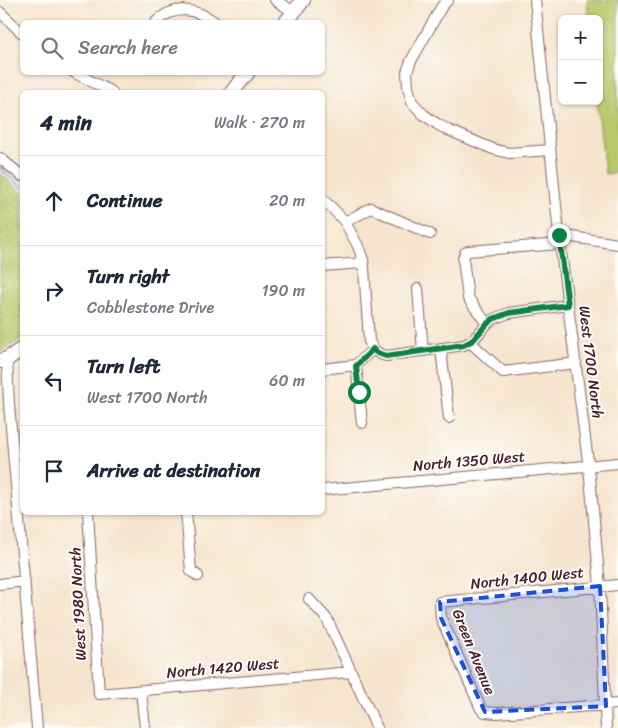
<!DOCTYPE html>
<html lang="en">
<head>
<meta charset="utf-8">
<style>
	body { margin:0; font-family:Sriracha,sans-serif; background:#f2f2f3; color:#1f2937 }
	.controls { position:absolute; right:15px; top:15px; display:grid; overflow:hidden; border-radius:8px; box-shadow:0 1px 4px #0004 }
	.controls button { width:45px; height:45px; display:grid; place-items:center; padding:0; border:0; border-bottom:1px solid #e0e1e3; background:#fff; color:#1f2937; font:25px sans-serif }
	.stop { position:absolute; width:15px; height:15px; margin:-11px; border:4px solid #0b8043; border-radius:50%; background:#fff }
	.stop.end { background:#0b8043; border-color:#fff; box-shadow:0 1px 5px #0008 }
	.list { margin:0; padding:0; list-style:none }
	h2 { display:flex; justify-content:space-between; align-items:center; height:65px; margin:0; padding:0 20px; font-size:21px }
	h2 small { font-size:16px; font-weight:400; color:#747a83 }
	.list li { display:grid; grid-template-columns:32px 1fr auto; gap:15px; align-items:center; box-sizing:border-box; height:90px; padding:0 20px; border-top:1px solid #e0e1e3 }
	.list b { display:block; font-size:19px; white-space:nowrap }
	.list p { margin:0; font-size:16px; white-space:nowrap; color:#747a83 }
	.list em { font-size:16px; font-style:normal; color:#747a83 }
	.icon { flex:none; width:28px; height:28px; fill:none; stroke:currentColor; stroke-width:2; stroke-linecap:round; stroke-linejoin:round }
	.map { position:relative; flex:none; width:618px; height:728px; overflow:hidden }
	.search { position:absolute; background:#fff; box-shadow:0 1px 4px #0004; left:20px; top:20px; width:305px; height:55px; display:flex; align-items:center; gap:12px; box-sizing:border-box; padding:0 18px; border-radius:8px; color:#747a83; font-size:19px }
	.panel { position:absolute; background:#fff; box-shadow:0 1px 4px #0004; left:20px; top:90px; width:305px; height:425px; border-radius:8px }
	.map>svg:first-child { display:block }
	.grass { fill:url(#grass-dots); stroke:#81744a }
	.green { fill:#b8c86a; stroke:#81744a }
	.lines { fill:none; stroke-linecap:round; stroke-linejoin:round }
	.stream { stroke:#75a8e1; stroke-width:2.5 }
	.minor-casing { stroke:#866464; stroke-width:12 }
	.major-casing { stroke:#866464; stroke-width:16 }
	.minor { stroke:#fff; stroke-width:10 }
	.major { stroke:#fff; stroke-width:14 }
	.route { stroke:#0b8043; stroke-width:6 }
	.marked { fill:#1d4ed8; fill-opacity:0.2; stroke:#1d4ed8; stroke-width:4; stroke-dasharray:10 6; stroke-linejoin:round }
	.labels { text-anchor:middle; dominant-baseline:central; stroke-width:4; stroke-linejoin:round; paint-order:stroke }
	.street-label { font-size:15px; fill:#4a1f2b; stroke:#fdfcf7 }
</style>
</head>
<body>
<div class="map">
<svg width="618" height="728" viewBox="0 0 618 728">
	<defs>
		<pattern id="grass-dots" width="8" height="8" patternUnits="userSpaceOnUse" patternTransform="scale(1.25)"><rect width="8" height="8" fill="#b8c86a"/><path d="M2 2h.1M6 6h.1" fill="none" stroke="#a0ab5c" stroke-width="1.8" stroke-linecap="round"/></pattern>
	</defs>
	<rect width="100%" height="100%" fill="#fdfcf7"/>
	<filter id="ink" filterUnits="userSpaceOnUse"><feTurbulence type="fractalNoise" baseFrequency=".02" numOctaves="2"/><feDisplacementMap in="SourceGraphic" scale="10" xChannelSelector="R" yChannelSelector="G"/><feConvolveMatrix kernelMatrix="1 2 1 2 8 2 1 2 1" color-interpolation-filters="sRGB"/></filter>
	<filter id="wash" filterUnits="userSpaceOnUse"><feTurbulence type="fractalNoise" baseFrequency=".0096" numOctaves="4" result="noise"/><feDisplacementMap in="SourceGraphic" scale="20" xChannelSelector="R" yChannelSelector="G"/><feGaussianBlur stdDeviation="1.12" result="paint"/><feColorMatrix in="noise" values="0 0 0 0 0 0 0 0 0 0 0 0 0 0 0 0 0 1.4 0 .05"/><feComposite in="paint" operator="in"/></filter>
	<g filter="url(#wash)">
		<rect width="100%" height="100%" fill="#f6e5ce"/>
		<path class="grass" d="M0,173l22,20v146l-22,13z"/>
		<path class="green" d="M587,0h31v173l-13,1 -8,-73h2v-82h-10z"/>
		<g class="lines">
			<path class="stream" d="M0,168l22,19"/>
		</g>
	</g>
	<g filter="url(#ink)">
		<g class="lines">
			<defs>
				<path id="minor" d="M275,0l19,12
					M448,0l-6,6 -31,55 -4,11 1,15 4,15 11,12 14,10 11,6 45,19 16,4 41,-3
					M535,0l24,235 31,242 10,109 6,142
					M0,12l22,21
					M156,22c18,-18 41,-13 59,0
					M73,72l39,20
					M0,158l22,18
					M322,199l11,10 12,13 13,24 5,14 1,8 5,73c4,9 8,13 17,15l78,-11 9,-5 14,-16 6,-5 16,-6 59,-8
					M345,222l26,-14 59,26
					M559,235l59,9
					M322,266l41,-3
					M418,289l5,62
					M487,324l-19,-26 -5,-39 2,-6 3,-2 92,-7
					M470,342l33,30 73,-9
					M441,349l8,69
					M7,359l2,45 28,324
					M322,369l34,-4
					M362,423l-6,-58 17,-16
					M322,490l296,-27
					M88,512l11,182 252,-22
					M186,512l5,59 7,5
					M0,584l25,-3
					M618,585l-178,17 1,16 40,91 4,3 12,1 121,-9
					M309,599l18,20 50,109
					M141,691l4,37"/>
				<path id="major" d="M286,22l17,-22
					M232,92l16,-20
					M0,361l7,-2 15,-10"/>
			</defs>
			<use href="#minor" class="minor-casing"/>
			<use href="#major" class="major-casing"/>
			<use href="#minor" class="minor"/>
			<use href="#major" class="major"/>
		</g>
	</g>
	<g class="lines" filter="url(#ink)">
		<path class="route" d="M359,392l-3,-26 17,-17 4,4 9,3 78,-11 9,-5 14,-16 6,-5 16,-6 59,-8 -9,-70"/>
	</g>
	<path class="marked" d="M600,586l6,120 -121,6 -44,-94 -1,-16z"/>
	<g class="labels">
		<g class="street-label">
			<text transform="translate(591 362) rotate(83)">West 1700 North</text>
			<text transform="translate(469 461) rotate(-5)">North 1350 West</text>
			<text transform="translate(527 578) rotate(-6)">North 1400 West</text>
			<text transform="translate(78 604) rotate(-93)">West 1980 North</text>
			<text transform="translate(474 652) rotate(68)">Green Avenue</text>
			<text transform="translate(223 668) rotate(-5)">North 1420 West</text>
		</g>
	</g>
</svg>
<div class="controls">
<button>+</button>
<button>−</button>
</div>
<div class="stop" style="left:359px;top:392px"></div>
<div class="stop end" style="left:559px;top:235px"></div>
<div class="search"><svg class="icon" aria-label="search" viewBox="0 0 24 24"><circle cx="10" cy="10" r="6"/><path d="M15 15l6 6"/></svg>Search here</div>
<section class="panel">
<h2>4 min<small>Walk · 270 m</small></h2>
<ul class="list">
<li><svg class="icon" aria-label="ahead" viewBox="0 0 24 24"><path d="M12 20V5M6 11l6-6 6 6"/></svg><div><b>Continue</b></div><em>20 m</em></li>
<li><svg class="icon" aria-label="right" viewBox="0 0 24 24"><path d="M7 20v-9h11M14 6l5 5-5 5"/></svg><div><b>Turn right</b><p>Cobblestone Drive</p></div><em>190 m</em></li>
<li><svg class="icon" aria-label="left" viewBox="0 0 24 24"><path d="M17 20v-9H6M10 6l-5 5 5 5"/></svg><div><b>Turn left</b><p>West 1700 North</p></div><em>60 m</em></li>
<li><svg class="icon" aria-label="arrive" viewBox="0 0 24 24"><path d="M6 21V4h12l-3 4 3 4H6"/></svg><div><b>Arrive at destination</b></div></li>
</ul>
</section>
</div>
</body>
</html>
